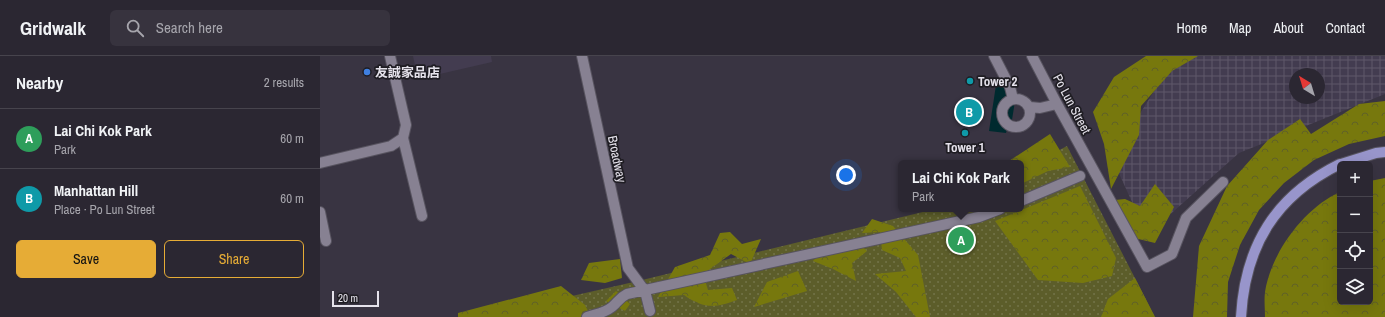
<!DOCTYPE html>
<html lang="en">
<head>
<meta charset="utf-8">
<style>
	body { margin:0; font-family:"Archivo Narrow","Noto Sans TC",sans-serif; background:#37333e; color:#f1f3f6 }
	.controls { position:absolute; right:12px; bottom:12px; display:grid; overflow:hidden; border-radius:6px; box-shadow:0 4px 16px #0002 }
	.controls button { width:36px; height:36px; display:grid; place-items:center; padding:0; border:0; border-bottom:1px solid #47444d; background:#2b2732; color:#f1f3f6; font:20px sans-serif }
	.compass { position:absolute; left:969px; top:12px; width:36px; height:36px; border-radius:50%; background:#2b2732; box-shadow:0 4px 16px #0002; rotate:322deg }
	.scale { position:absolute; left:12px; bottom:10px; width:47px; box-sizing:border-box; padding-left:4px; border:2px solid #e5e2eb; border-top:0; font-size:11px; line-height:14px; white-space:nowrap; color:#e5e2eb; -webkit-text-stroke:3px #1f1d23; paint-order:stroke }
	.you { position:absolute; left:526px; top:119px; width:14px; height:14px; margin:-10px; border:3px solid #fff; border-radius:50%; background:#1a73e8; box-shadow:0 0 0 6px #1a73e833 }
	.badge { display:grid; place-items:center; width:26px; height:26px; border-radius:50%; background:#e6ac36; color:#fff; font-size:13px; font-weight:700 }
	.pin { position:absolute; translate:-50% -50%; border:2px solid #fff; box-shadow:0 1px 4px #0006 }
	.popup { position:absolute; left:578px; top:104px; width:126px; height:52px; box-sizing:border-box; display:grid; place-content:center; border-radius:6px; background:#2b2732; filter:drop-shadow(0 1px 3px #0005); font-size:13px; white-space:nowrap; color:#a6a5ac }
	.popup b { font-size:15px; color:#f1f3f6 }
	.popup::after { content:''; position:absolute; left:50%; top:100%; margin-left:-8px; border:8px solid transparent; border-top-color:#2b2732 }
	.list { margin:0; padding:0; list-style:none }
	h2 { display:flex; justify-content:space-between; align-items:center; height:52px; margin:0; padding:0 16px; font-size:17px }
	h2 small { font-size:13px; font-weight:400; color:#a6a5ac }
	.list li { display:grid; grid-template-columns:26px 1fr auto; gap:12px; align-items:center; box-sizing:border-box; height:60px; padding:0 16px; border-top:1px solid #47444d }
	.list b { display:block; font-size:15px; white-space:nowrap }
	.list p { margin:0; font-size:13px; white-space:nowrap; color:#a6a5ac }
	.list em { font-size:13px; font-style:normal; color:#a6a5ac }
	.actions { display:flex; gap:8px; padding:12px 16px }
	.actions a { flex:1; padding:9px 0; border:1px solid #e6ac36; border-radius:6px; text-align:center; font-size:14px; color:#e6ac36 }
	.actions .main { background:#e6ac36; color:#111 }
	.icon { flex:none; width:22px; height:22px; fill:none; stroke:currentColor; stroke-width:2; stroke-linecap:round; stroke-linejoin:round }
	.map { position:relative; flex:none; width:1065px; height:261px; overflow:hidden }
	header { display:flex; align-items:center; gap:24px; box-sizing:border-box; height:56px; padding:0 20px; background:#2b2732; border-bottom:1px solid #47444d }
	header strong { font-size:19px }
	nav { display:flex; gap:22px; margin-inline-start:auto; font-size:14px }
	.search { width:280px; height:36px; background:#37333e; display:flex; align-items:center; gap:10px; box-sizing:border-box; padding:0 14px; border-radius:6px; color:#a6a5ac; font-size:15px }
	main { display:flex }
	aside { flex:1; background:#2b2732 }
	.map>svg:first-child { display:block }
	.built { fill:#433c50 }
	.industrial { fill:url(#industrial-grid); fill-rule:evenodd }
	.grass { fill:url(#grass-dots) }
	.forest { fill:url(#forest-crowns) }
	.water { fill:#002a2f }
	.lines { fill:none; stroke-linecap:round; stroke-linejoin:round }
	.minor-casing { stroke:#57535f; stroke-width:12 }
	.major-casing { stroke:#57535f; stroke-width:12 }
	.minor { stroke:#878192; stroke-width:10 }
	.major { stroke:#9895cb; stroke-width:10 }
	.shop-dot { fill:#3f7fe0; stroke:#1f1d23; stroke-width:1.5 }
	.culture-dot { fill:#0f9aa8; stroke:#1f1d23; stroke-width:1.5 }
	.labels { text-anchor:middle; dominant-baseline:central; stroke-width:3.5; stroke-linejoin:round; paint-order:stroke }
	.poi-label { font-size:13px; font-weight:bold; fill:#e5e2eb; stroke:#1f1d23; text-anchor:start }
	.street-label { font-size:13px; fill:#e5e2eb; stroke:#1f1d23 }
</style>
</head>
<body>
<header>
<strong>Gridwalk</strong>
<div class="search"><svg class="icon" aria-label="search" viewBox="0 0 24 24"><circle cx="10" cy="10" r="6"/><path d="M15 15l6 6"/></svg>Search here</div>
<nav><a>Home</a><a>Map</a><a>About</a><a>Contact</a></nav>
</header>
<main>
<aside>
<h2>Nearby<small>2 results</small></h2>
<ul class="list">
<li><span class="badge" style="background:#2e9e5b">A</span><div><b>Lai Chi Kok Park</b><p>Park</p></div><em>60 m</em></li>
<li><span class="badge" style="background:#0f9aa8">B</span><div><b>Manhattan Hill</b><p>Place · Po Lun Street</p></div><em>60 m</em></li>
</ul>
<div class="actions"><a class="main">Save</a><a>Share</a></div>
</aside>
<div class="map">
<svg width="1065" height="261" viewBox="0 0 1065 261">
	<defs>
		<pattern id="industrial-grid" width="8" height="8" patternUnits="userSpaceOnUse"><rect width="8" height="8" fill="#433c50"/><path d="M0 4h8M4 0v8" fill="none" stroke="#5e5869"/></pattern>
		<pattern id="grass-dots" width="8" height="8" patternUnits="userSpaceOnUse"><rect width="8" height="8" fill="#5c5d2a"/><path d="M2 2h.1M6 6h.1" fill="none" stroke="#737449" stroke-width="1.8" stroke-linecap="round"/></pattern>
		<pattern id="forest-crowns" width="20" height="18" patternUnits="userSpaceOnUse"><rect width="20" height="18" fill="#77780d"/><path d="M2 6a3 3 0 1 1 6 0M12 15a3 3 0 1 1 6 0" fill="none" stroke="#606127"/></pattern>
	</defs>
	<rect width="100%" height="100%" fill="#393442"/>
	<path class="built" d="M93,0h78l1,6 -74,17z"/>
	<path class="industrial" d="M869,0h196v38l-146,59 -92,82 -35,-77 56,-89zM975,18h24v24h-24z"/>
	<path class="grass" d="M747,90l88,171h-676l159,-36 297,-72h86v-39z"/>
	<path class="forest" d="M826,0h52l-26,15 -31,35 -2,29 -28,54 -7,-45 -11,-32 21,-35z
		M1065,45v35l-36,8 -35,16 -30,23 -25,27 -19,35 -12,37 -1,35h-34l6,-71 28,-60 41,-46 32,-21 11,15 48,-30z
		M730,78l20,33 -22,4 -27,13v-21h-15z
		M1065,122v139h-120c0,-8 -1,-17 0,-25 6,-39 39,-84 75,-100v110h30v-121z
		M835,128l19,23 -19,36 -29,-7 -11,-36 10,-1 15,7z
		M760,130l36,72 -4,18 -29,7 -45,-3 -43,-59z
		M552,163l21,7 25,29 12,62h-14l-20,-25 -21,-18 31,-3 -6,-13 -18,-8 -2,-18 -18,1z
		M410,176l12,12 19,-5 -11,25 -19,-10 -28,20 5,16 24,-2 5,12c-22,8 -33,9 -53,-5l-26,2 17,-30 35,-12 10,-22z
		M535,184l12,11 -15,12 4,18 -23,-12 -20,-8 13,-14z
		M300,203l2,19 -17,5 -24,-3 8,-17z
		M478,215l9,20 -53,16 13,-25z
		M815,222l20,39h-54l7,-18z
		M241,230l24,19 6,12h-133v-4z
		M296,235l14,13 -5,7 -19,-10z"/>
	<path class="water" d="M676,29l16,2 4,8 -5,31 -3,-1 -2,8 -17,-2z"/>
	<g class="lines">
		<defs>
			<path id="minor" d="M262,0l46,212 17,23 5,20
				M674,0l16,31 3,12
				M712,0l25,48 90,163 25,-13 14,-36 37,-36
				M682 57a14 14 0 1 1 28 0a14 14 0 1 1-28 0Z
				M710,51l10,1 17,-4
				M83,82l19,78
				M0,107l71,-17 12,-8 3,-13 -16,-69
				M701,145l59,-25
				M0,156l6,29
				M267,261c9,-3 18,-4 25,-10 6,-5 7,-9 15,-13l352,-77 21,-8"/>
			<path id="major" d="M1021,108l35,-11 9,-1
				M921,261c4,-71 34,-121 99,-153"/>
		</defs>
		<use href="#minor" class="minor-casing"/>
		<use href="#major" class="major-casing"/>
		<use href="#minor" class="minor"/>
		<use href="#major" class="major"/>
	</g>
	<circle class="shop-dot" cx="47" cy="16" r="4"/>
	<g class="culture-dot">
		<circle cx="650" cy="25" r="4"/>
		<circle cx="645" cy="77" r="4"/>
	</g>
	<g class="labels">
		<g class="poi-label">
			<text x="55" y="16">友誠家品店</text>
			<text x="658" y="25">Tower 2</text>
			<text x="645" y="91" text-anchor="middle">Tower 1</text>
		</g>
		<g class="street-label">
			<text transform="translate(752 48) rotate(62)">Po Lun Street</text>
			<text transform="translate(297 103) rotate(78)">Broadway</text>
		</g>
	</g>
</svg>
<div class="controls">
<button>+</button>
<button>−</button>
<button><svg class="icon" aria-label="locate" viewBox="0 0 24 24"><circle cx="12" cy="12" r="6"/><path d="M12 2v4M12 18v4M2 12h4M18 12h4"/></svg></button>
<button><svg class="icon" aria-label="layers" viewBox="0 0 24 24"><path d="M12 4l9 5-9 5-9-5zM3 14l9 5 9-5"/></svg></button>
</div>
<svg class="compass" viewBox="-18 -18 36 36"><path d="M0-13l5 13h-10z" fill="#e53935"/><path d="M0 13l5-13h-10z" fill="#a6a5ac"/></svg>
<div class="scale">20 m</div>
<div class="you"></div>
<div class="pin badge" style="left:641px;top:184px;background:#2e9e5b">A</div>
<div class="popup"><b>Lai Chi Kok Park</b>Park</div>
<div class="pin badge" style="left:649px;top:56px;background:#0f9aa8">B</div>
</div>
</main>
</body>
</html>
